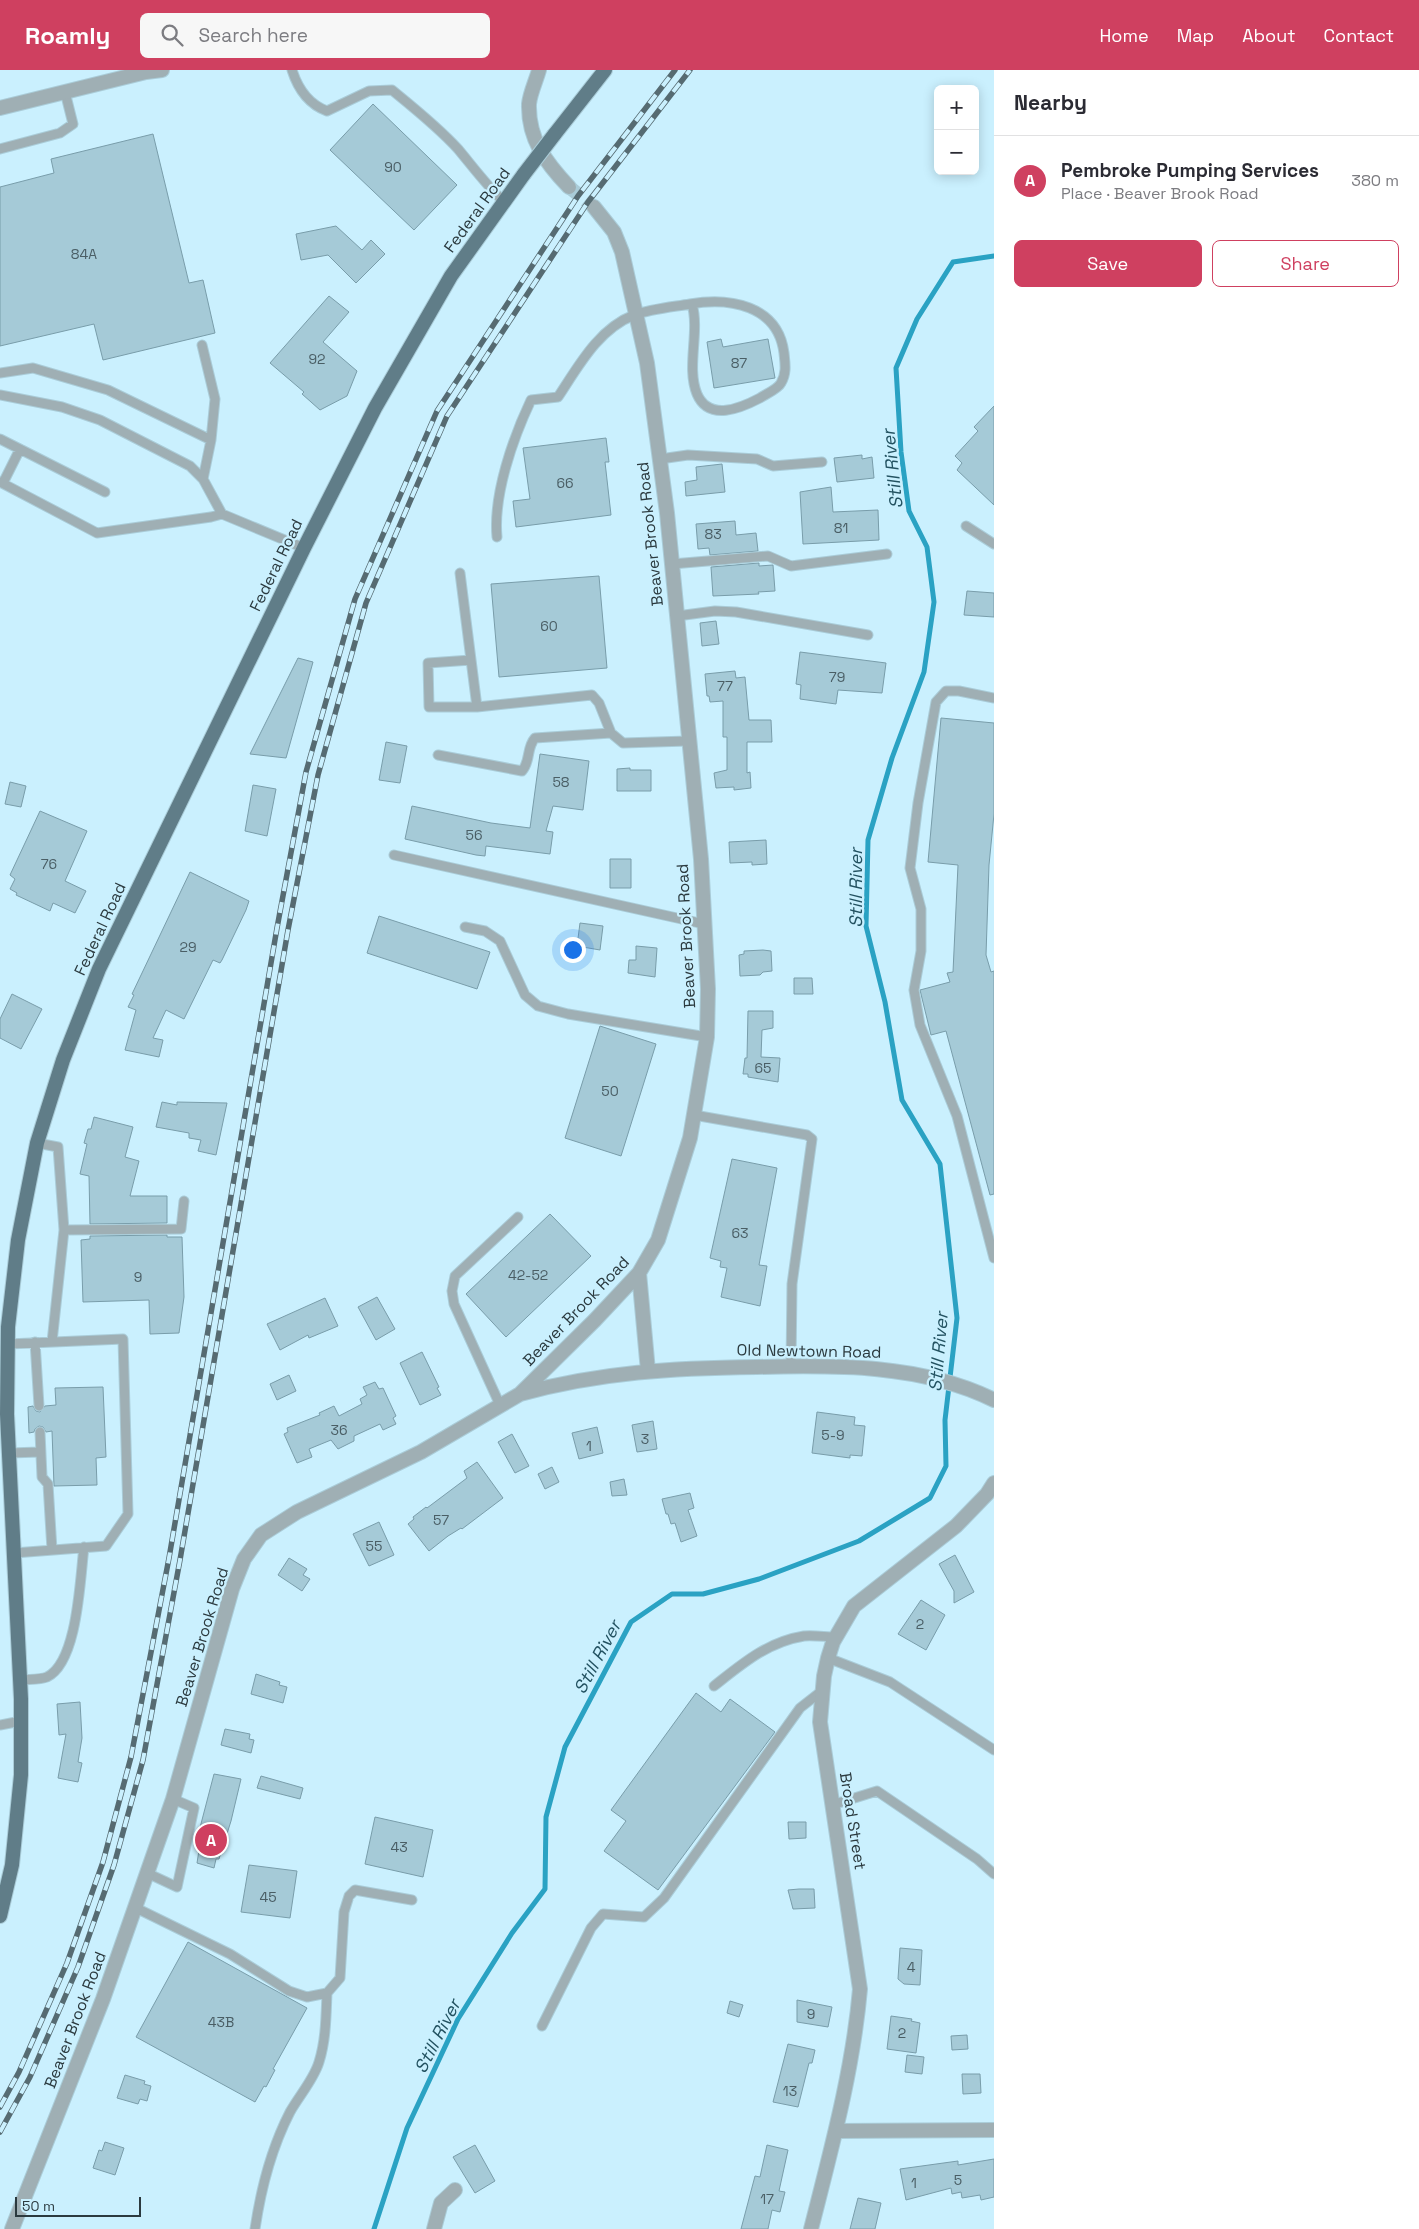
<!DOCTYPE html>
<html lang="en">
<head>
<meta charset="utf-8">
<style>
	body { margin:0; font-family:"Space Grotesk",sans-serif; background:#f7f7f7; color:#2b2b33 }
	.controls { position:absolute; right:15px; top:15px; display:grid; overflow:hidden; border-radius:8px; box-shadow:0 2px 12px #0003 }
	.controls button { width:45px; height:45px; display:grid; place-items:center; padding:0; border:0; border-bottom:1px solid #e1e1e2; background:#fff; color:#2b2b33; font:25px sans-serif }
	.scale { position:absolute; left:15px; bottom:12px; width:126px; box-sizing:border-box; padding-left:5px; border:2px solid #2b3a3f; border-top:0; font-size:14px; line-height:18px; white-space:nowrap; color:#2b3a3f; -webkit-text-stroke:4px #caf0fe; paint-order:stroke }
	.you { position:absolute; left:572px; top:879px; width:18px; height:18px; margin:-12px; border:4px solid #fff; border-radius:50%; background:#1a73e8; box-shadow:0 0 0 8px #1a73e833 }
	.badge { display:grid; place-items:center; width:32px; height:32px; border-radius:50%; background:#cf4060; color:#fff; font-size:16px; font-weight:700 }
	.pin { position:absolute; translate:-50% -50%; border:2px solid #fff; box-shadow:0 1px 5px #0006 }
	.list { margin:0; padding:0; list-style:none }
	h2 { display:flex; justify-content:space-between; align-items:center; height:65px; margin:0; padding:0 20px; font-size:21px }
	h2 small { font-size:16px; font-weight:400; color:#7c7c81 }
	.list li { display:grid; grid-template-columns:32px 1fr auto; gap:15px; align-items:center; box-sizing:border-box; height:90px; padding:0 20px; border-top:1px solid #e1e1e2 }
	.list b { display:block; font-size:19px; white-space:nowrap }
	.list p { margin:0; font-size:16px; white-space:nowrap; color:#7c7c81 }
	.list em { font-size:16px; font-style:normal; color:#7c7c81 }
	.actions { display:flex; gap:10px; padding:15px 20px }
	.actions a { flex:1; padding:11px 0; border:1px solid #cf4060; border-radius:8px; text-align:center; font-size:18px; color:#cf4060 }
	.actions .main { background:#cf4060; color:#fff }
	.icon { flex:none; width:28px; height:28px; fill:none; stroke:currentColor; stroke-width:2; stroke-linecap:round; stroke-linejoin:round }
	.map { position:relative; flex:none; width:994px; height:2159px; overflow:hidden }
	header { display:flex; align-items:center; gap:30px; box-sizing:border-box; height:70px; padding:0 25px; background:#cf4060; color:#fff }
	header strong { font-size:24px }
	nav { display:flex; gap:28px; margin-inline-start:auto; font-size:18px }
	.search { width:350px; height:45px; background:#f7f7f7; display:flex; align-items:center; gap:12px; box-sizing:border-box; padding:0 18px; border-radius:8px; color:#7c7c81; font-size:19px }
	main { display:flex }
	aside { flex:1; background:#fff }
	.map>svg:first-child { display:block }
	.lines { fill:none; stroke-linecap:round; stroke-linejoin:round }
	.stream { stroke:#2aa2c3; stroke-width:5 }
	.building { fill:#a5cad7; stroke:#799daa }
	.minor-tunnel { stroke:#aaccd8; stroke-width:14; stroke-dasharray:14 7; stroke-linecap:butt }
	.service-casing { stroke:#aaccd8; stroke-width:11 }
	.minor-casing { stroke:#aaccd8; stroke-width:16 }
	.primary-casing { stroke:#aaccd8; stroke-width:16 }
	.service { stroke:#9fafb4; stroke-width:9 }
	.minor { stroke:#9fafb4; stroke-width:14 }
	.primary { stroke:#607d88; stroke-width:14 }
	.rail-casing { stroke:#566b72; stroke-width:5.5 }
	.rail { stroke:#caf0fe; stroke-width:4; stroke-dasharray:11; stroke-linecap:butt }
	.primary-bridge-casing { stroke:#aaccd8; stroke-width:16; stroke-linecap:butt }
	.primary-bridge { stroke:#607d88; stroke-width:14 }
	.labels { text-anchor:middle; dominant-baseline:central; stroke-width:4.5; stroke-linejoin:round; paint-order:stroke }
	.number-label { font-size:14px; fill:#4a5e65 }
	.street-label { font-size:16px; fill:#2b3a3f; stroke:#caf0fe }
	.water-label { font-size:18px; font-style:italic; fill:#235261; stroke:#caf0fe }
</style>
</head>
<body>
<header>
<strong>Roamly</strong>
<div class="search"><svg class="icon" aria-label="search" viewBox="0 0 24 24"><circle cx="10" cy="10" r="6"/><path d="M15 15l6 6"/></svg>Search here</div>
<nav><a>Home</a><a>Map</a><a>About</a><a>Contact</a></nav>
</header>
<main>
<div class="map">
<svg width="994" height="2159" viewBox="0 0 994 2159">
	<rect width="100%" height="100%" fill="#caf0fe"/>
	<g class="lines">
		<path class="stream" d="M374,2159l33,-101 51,-109 54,-86 33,-44 1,-72 19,-70 66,-125 41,-28h31l56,-15 100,-38 71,-43 16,-32 -1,-46 12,-102 -17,-154 -38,-64 -17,-98 -19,-76 2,-86 24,-82 32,-86 10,-70 -7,-55 -18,-36 -8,-59 -5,-84 21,-49 36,-57 41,-6"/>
	</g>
	<path class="building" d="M373,34l84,81 -43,45 -84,-80z
		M153,64l36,149 14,-3 12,53 -112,27 -9,-36 -94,22v-159l54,-14 -3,-14z
		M336,156l26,24 9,-10 14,14 -29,29 -28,-28 -27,5 -5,-26z
		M329,226l20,16 -26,30 34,29 -10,25 -27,14 -18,-16 2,-2 -34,-29z
		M721,269l2,8 45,-8 7,39 -61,10 -7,-46z
		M994,336v99l-37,-35 5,-7 -7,-7 23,-25 -4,-4z
		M606,368l3,24h-4l6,53 -95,12 -3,-26 17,-2 -7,-51z
		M862,385v4l10,-2 2,21 -37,4 -3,-24z
		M722,394l3,28 -39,4 -1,-14 12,-2 -1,-13z
		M831,417l2,25 45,-2 1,30 -76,4 -3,-52z
		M735,451l1,14 20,-2 2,18 -48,4 -1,-7 -11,1 -2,-25z
		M759,493v3l14,-1 2,26 -17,1 1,2 -46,2 -2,-29z
		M599,506l8,92 -108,9 -8,-93z
		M967,521l27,2v24l-30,-2z
		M716,551l3,23 -17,2 -2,-23z
		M800,582l86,11 -4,30 -44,-3 -2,14 -36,-5 1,-14 -5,-1z
		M298,588l15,4 -27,96 -36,-4z
		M735,601l1,7 9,-1 4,43h22l1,22h-25v31l3,-1 1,16 -17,2v-3l-18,1 -2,-15 13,-3v-33h-4v-36l-13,1 -1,-6h-2l-2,-22z
		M941,648l53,5v91l-5,51 -3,90 5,17 3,-1v223l-4,1 -44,-164 -15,4 -11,-45 30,-8 -3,-9 6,-1 5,-107 -30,-3z
		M386,672l21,4 -7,37 -21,-3z
		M540,684l49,7 -6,49 -30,-4 -7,25 7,1 -3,22 -64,-8 -1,10 -9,-1 -71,-16 7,-33 79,17 39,5z
		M630,698v2h21v21h-34v-22z
		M10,712l16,4 -5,21 -16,-3z
		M253,715l23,4 -9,47 -22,-5z
		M40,741l47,20 -22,50 21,10 -11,22 -22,-10 -3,8 -34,-16 1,-2 -7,-4 5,-10 -5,-4z
		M766,770l1,24 -15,1v-3l-22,1 -1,-21z
		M610,789h21v29h-21z
		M190,802l59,29 -3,9 -24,50 -2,3 -7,-3 -29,59 -18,-9 -13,28 10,2 -4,17 -34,-7 11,-40 -8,-3 6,-12 -2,-1z
		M379,846l111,36 -13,37 -110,-36z
		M580,853l23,3 -3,24 -23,-4z
		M636,876l21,2 -2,29 -27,-4 1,-13h7z
		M763,880l8,1 1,20 -9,1 -3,3 -20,1 -1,-21 5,-1v-3z
		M794,908h18l1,16h-19z
		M12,924l30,15 -21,40 -21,-11v-19z
		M748,941h25v17l-11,2 -1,27 19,1 -2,24 -30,-5v-3h-5l2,-16h2z
		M600,956l56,18 -35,112 -56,-18z
		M162,1032l15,3v-3l50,1 -11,52 -18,-4 3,-11 -12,-2v-5l-33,-6z
		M94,1047l39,10 -8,30 14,4 -9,35h37v27l-77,1 -1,-48 -9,-2 7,-30 -3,-1 4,-14h3z
		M732,1089l45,9 -18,97 8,1 -7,40 -39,-9 6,-29 -7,-1 1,-6 -11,-3z
		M550,1144l41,42 -85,81 -40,-43z
		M167,1165v2h15l2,60 -5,36 -29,1 -1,-34 -66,2 -2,-62 9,-1v-3z
		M377,1227l18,32 -19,11 -18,-33z
		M325,1228l13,28 -29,12 -1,-3 -28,15 -13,-26z
		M422,1282l17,35 -2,1 4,7 -21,10 -20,-42z
		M289,1305l7,16 -19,9 -7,-16z
		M375,1312l4,7 4,-1 13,28 -3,2 3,6 -13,6 -3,-6 -26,12v5l-16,8 -7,-9 -22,9 3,8 -15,6 -13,-29 4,-2 -1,-4 33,-13 -1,-2 15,-7 5,10 23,-12 -2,-5 7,-4 -4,-8z
		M103,1317l3,70 -10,1 1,27 -43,1 -2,-55 -6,1 -3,-5 -4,-1 -4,3 -1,3 -5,1 -1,-26 5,-1 3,5 4,1 5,-6 11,-1 -1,-17z
		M817,1342l38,5 -1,8 11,1 -3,30 -12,-1v3l-38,-5z
		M653,1351l4,28 -20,3 -5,-27z
		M597,1357l6,26 -24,6 -7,-26z
		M512,1364l17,32 -14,7 -17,-31z
		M477,1392l26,36 -41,31 -1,-1 -13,8 -19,15 -21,-27 6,-5 -1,-2 13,-10 1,1 40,-30 -3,-7z
		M552,1397l7,15 -14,7 -7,-15z
		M624,1409l3,16 -15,1 -2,-14z
		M690,1423l4,15 -6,2 9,26 -16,6 -6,-19 -4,1 -3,-10h-2l-4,-15z
		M379,1452l15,33 -25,11 -16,-32z
		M955,1485l19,37 -20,11v-12l-15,-27z
		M289,1488l18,11 -4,6 7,4 -8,12 -24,-16z
		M921,1530l24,15 -19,35 -28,-16z
		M256,1604l24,8 -1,3 8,2 -4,16 -32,-9z
		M696,1623l25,19 9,-13 45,33 -117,158 -54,-39 22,-30 -15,-11z
		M80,1632l2,36 -4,24 4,1 -4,19 -20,-4 8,-44 -7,1 -2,-31z
		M225,1659l25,5 -1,5 5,1 -3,13 -30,-8z
		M214,1704l27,5 -10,42 -12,38h-3l-2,9 -17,-5 3,-19 -4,-1z
		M261,1706l42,12 -3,11 -43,-11z
		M375,1747l58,13 -10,47 -58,-13z
		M788,1752h18v16l-17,1z
		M249,1795l48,6 -7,47 -49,-6z
		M799,1819h15l1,19 -22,1 -5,-19z
		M188,1872l119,66 -34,61 2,1 -9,17 -2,-1 -9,16 -119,-65z
		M900,1878l22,2 -2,35 -16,-1 -6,-5z
		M797,1930l35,7 -4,20 -31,-5z
		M730,1931l13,4 -4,12 -12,-4z
		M891,1946l21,3 -1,2 9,2 -4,30 -29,-4z
		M967,1965l1,14 -16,1 -1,-14z
		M788,1974l27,6 -3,13h-3l-11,44 -25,-5z
		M907,1985l17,2 -2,17 -17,-2z
		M962,2004h18l1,19 -18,1z
		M125,2005l20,6 -1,3 7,2 -4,15 -7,-2 -2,5 -21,-6z
		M105,2072l19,6 -9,27 -22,-7 6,-18 3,1z
		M475,2075l20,36 -20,12 -22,-36z
		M767,2075l21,5 -9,41 6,1 -5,20 -8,-2 -4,19h-27l14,-53 5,1z
		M994,2089v38l-13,3 -1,-5 -18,3 -1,-6 -9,2 -1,-6 -45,12 -6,-31 58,-8v4z
		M858,2128l23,5 -6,26h-25z"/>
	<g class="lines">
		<path class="minor-tunnel" d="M569,117l25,20"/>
		<defs>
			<path id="service" d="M292,0c6,19 16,34 35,41l42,-20 23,-1c22,18 46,37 66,59 15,18 29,37 46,53
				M0,79l60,-16 13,-9 -8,-32
				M202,275l13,54 -4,41 -8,39
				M0,303l33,-5 75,22 103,50
				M0,325l62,12 38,13 90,46 13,13 19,35
				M0,369l105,53
				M660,389l28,-4 69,4 16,7 49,-4
				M0,412l97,51 114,-16 11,-3 82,34
				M3,413l17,-34
				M966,456l28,18
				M497,467c-4,-42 16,-99 34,-137l27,-3c20,-30 40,-68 76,-82 17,-6 38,-8 56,-11 39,-7 88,1 94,49 1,10 3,20 -3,30 -3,6 -15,11 -21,15 -19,10 -51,24 -63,-4 -11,-27 3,-62 -5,-90
				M672,494l96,-8 23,10 96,-12
				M460,503l17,134 115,-12 7,8 12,30 12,10 65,-2
				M677,546l38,-5 21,1 132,23
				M471,590l-43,3 1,44h48
				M994,628l-35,-7h-13l-10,11 -18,101 -8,65 11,41v42l-7,39 6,35 37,91 37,142
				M438,685l84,16c9,-10 4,-23 13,-33l76,-5
				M394,785l310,69
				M465,857l20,4 15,10 25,54 13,11 30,8 139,23
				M694,1045l113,20 5,4 -20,145 -1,82
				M37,1073l21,4 6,83
				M35,1272l4,64
				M52,1272l12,-112 117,-1 3,-28
				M8,1274l115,-5 5,175 -22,32 -92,7
				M500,1335l-46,-101 -2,-13 3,-15 63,-59
				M40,1362l2,45 6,7 4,66
				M9,1383l31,-1
				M828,1588l62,24 104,68
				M20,1610c8,-1 20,0 27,-3 31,-15 33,-99 37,-130
				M714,1616c28,-22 53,-44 90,-50 10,-1 22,1 32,1
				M0,1655l21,-4
				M832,1735l45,-14 100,68 17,15
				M147,1803l30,14 17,-79 -21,-9
				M134,1837l96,47 59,37 18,6 20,-4 13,-15 4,-66 5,-16 6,-6 57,10
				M542,1956l49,-98 12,-14 41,3 20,-19 136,-190 23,-18
				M255,2159c6,-41 16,-80 35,-117 9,-16 24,-33 29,-50 7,-22 7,-46 8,-69"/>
			<path id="minor" d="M539,0c-3,11 -9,23 -10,34 -1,35 17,59 40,83
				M0,38l146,-36 16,-2
				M639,1203l9,98
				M520,1324c81,-22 154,-26 237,-27 79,-2 164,-3 237,33
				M836,2061l158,-1
				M12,2159l91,-230 70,-200 59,-210 12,-30 17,-24 36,-23 124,-60 99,-58 75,-74 44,-47 19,-33 32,-102 17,-101 1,-48 -7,-130 -34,-346 -20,-150 -25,-111 -8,-20 -20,-25
				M434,2159l7,-26 14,-13
				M811,2159c20,-79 42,-159 49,-240l-40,-267 4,-46 4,-18 5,-16 21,-36 102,-80 31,-32 7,-11"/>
			<path id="primary" d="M554,65l51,-65
				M0,1846l12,-51 9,-90v-76l-14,-285 1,-87 10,-87 19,-97 26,-83 36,-91 205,-421 71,-140 76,-132 73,-102"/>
		</defs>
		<use href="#service" class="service-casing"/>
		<use href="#minor" class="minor-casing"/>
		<use href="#primary" class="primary-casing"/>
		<use href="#service" class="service"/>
		<use href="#minor" class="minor"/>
		<use href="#primary" class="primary"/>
		<defs>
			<path id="rail" d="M0,2037l19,-35 48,-109 36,-101 28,-105 38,-199 108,-630 29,-156 49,-173 82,-188 141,-215 97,-126
				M0,2062l30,-55 48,-110 36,-102 29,-105 37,-200 108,-630 30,-155 48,-172 81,-187 141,-214 102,-132"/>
		</defs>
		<use href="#rail" class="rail-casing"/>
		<use href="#rail" class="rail"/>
		<defs>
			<path id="primary-bridge" d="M524,104l30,-39"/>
		</defs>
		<use href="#primary-bridge" class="primary-bridge-casing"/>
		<use href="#primary-bridge" class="primary-bridge"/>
	</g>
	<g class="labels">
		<g class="number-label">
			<text x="393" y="97">90</text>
			<text x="84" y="184">84A</text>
			<text x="317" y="289">92</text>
			<text x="739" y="293">87</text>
			<text x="565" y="413">66</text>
			<text x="841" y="458">81</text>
			<text x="713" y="464">83</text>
			<text x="549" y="556">60</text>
			<text x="837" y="607">79</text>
			<text x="725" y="616">77</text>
			<text x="561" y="712">58</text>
			<text x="474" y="765">56</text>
			<text x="49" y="794">76</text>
			<text x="188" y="877">29</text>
			<text x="763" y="998">65</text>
			<text x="610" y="1021">50</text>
			<text x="740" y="1163">63</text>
			<text x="528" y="1205">42-52</text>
			<text x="138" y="1207">9</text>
			<text x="339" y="1360">36</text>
			<text x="833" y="1365">5-9</text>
			<text x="645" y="1369">3</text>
			<text x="589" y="1376">1</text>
			<text x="441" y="1450">57</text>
			<text x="374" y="1476">55</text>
			<text x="920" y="1554">2</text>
			<text x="399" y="1777">43</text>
			<text x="268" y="1827">45</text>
			<text x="911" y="1897">4</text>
			<text x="811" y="1944">9</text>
			<text x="221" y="1952">43B</text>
			<text x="902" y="1963">2</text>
			<text x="790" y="2021">13</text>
			<text x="958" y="2110">5</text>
			<text x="914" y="2113">1</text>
			<text x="767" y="2129">17</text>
		</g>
		<g class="street-label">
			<text transform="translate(477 140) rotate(-54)">Federal Road</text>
			<text transform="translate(650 464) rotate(-96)">Beaver Brook Road</text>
			<text transform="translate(276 495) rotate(-64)">Federal Road</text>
			<text transform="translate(100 859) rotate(-65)">Federal Road</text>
			<text transform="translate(686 866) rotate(-93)">Beaver Brook Road</text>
			<text transform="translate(576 1241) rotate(-46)">Beaver Brook Road</text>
			<text transform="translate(809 1281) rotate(1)">Old Newtown Road</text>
			<text transform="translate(202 1567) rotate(-73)">Beaver Brook Road</text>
			<text transform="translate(853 1751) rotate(81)">Broad Street</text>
			<text transform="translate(75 1950) rotate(-69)">Beaver Brook Road</text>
		</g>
		<g class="water-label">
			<text transform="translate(892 399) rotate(-96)">Still River</text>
			<text transform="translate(855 818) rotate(-90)">Still River</text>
			<text transform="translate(938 1282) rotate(-85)">Still River</text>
			<text transform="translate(597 1587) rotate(-62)">Still River</text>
			<text transform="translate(437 1966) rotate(-63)">Still River</text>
		</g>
	</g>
</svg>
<div class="controls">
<button>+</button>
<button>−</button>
</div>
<div class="scale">50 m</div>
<div class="you"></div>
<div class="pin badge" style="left:211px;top:1770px">A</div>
</div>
<aside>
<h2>Nearby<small></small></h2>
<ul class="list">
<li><span class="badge">A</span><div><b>Pembroke Pumping Services</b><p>Place · Beaver Brook Road</p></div><em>380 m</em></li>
</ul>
<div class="actions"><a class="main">Save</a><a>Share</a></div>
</aside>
</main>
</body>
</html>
